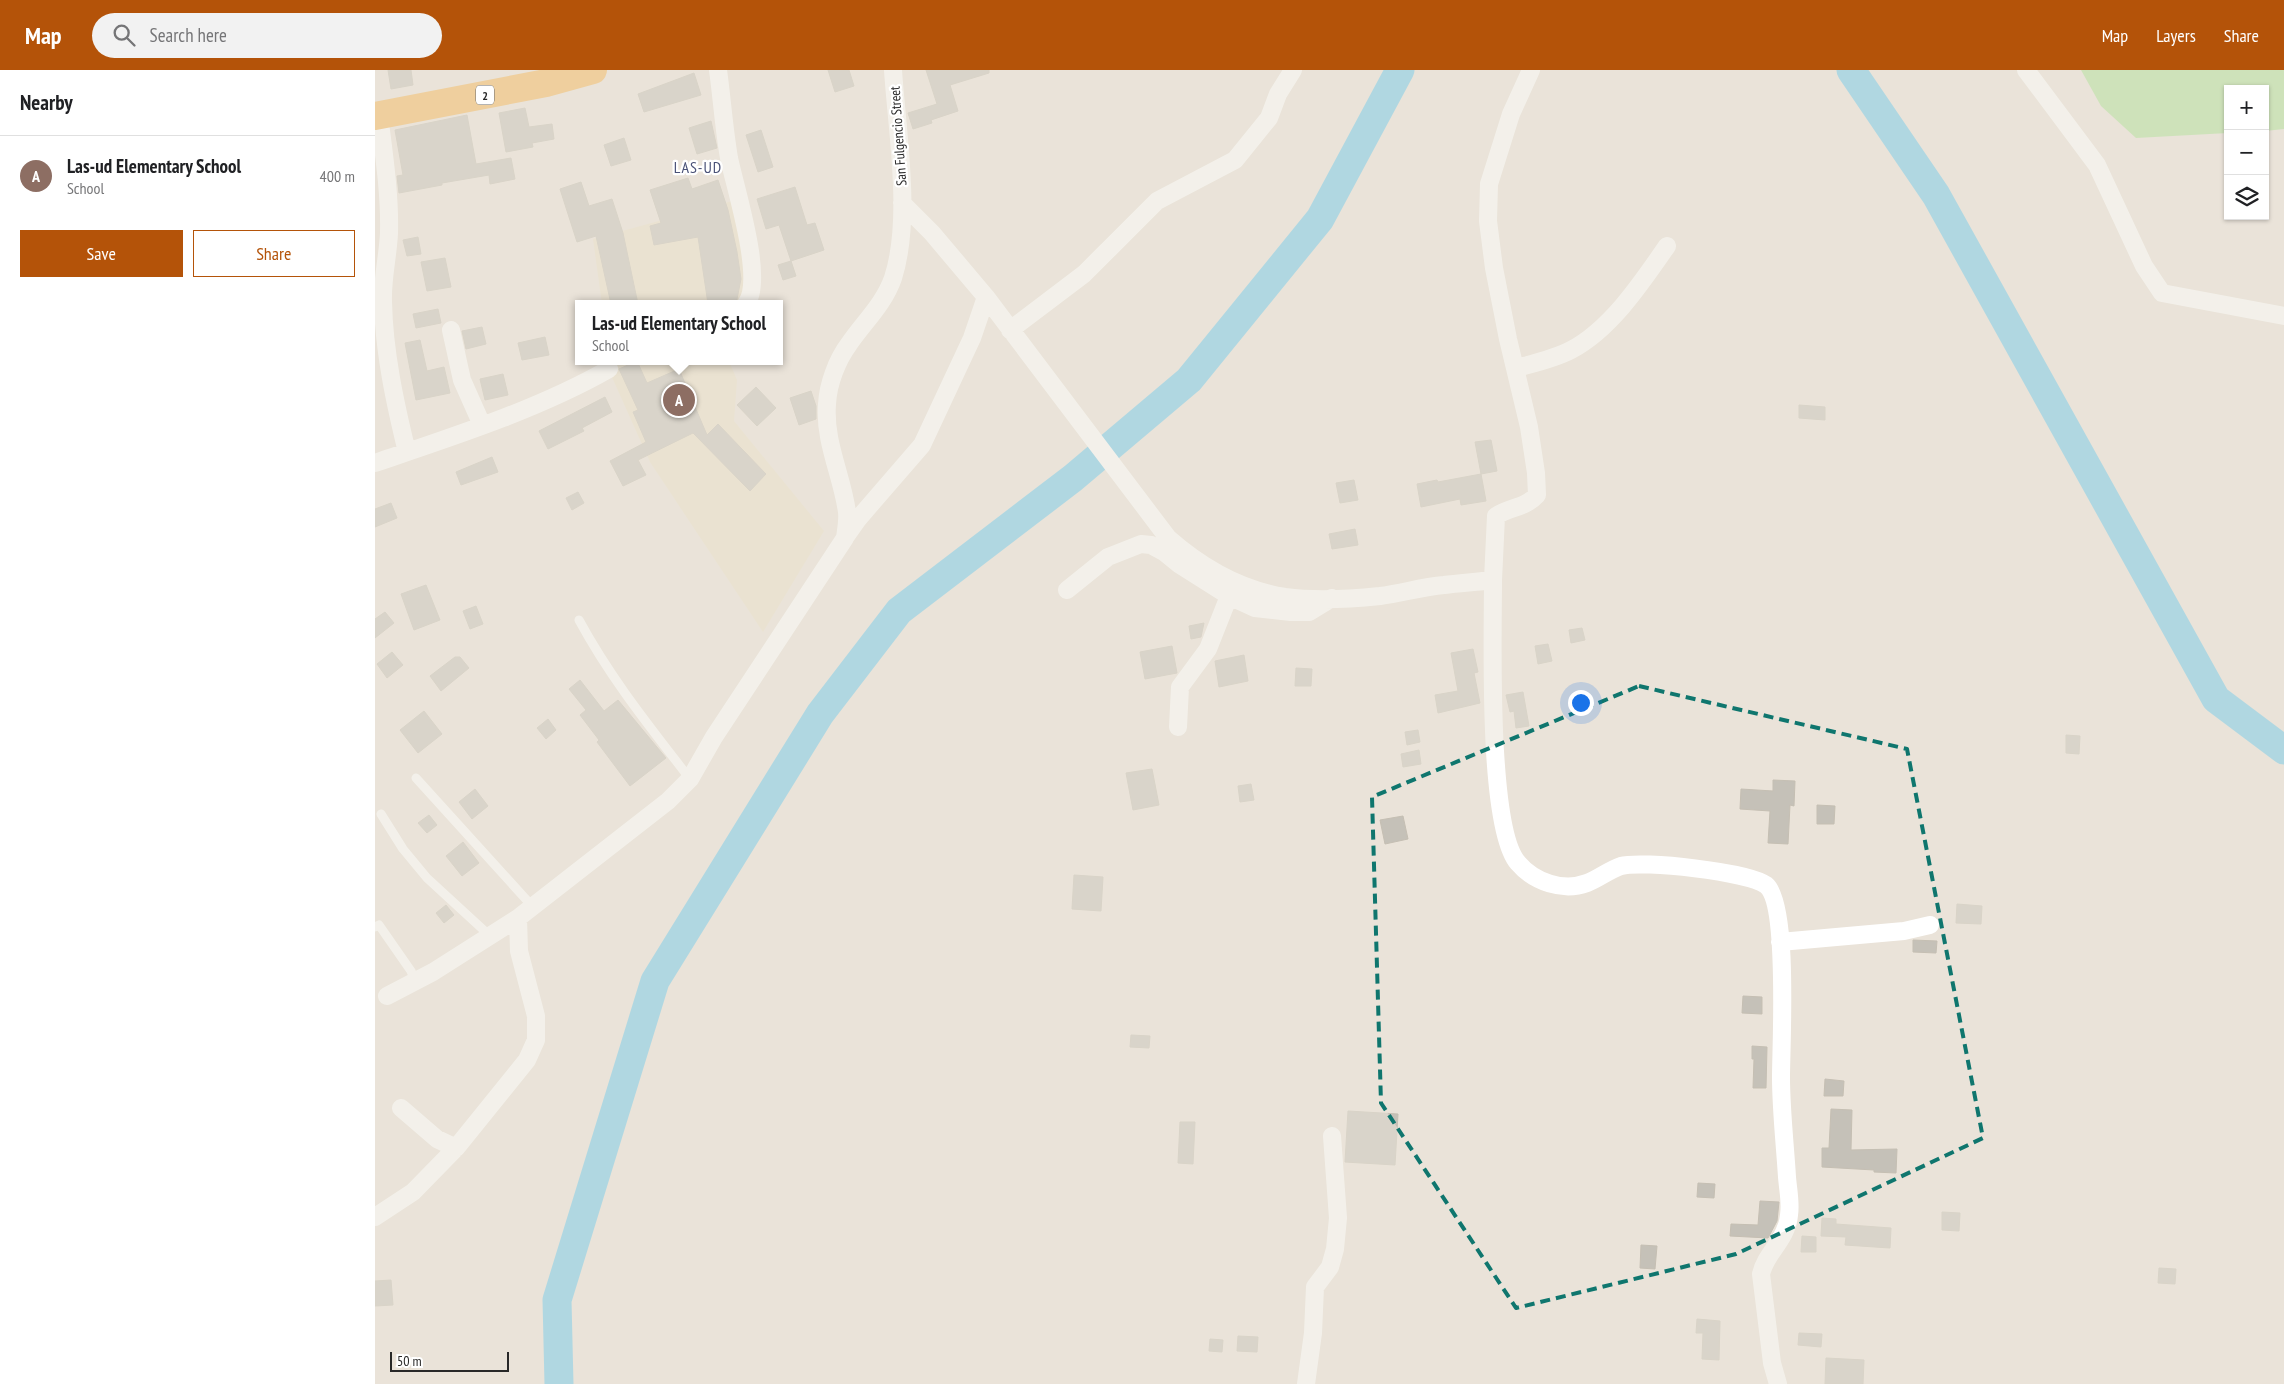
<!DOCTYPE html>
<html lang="en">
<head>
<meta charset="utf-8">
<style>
	body { margin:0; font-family:"PT Sans Narrow",sans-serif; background:#f2f2f2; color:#202124 }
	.controls { position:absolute; right:15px; top:15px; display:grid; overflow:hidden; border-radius:0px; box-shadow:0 1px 4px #0004 }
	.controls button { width:45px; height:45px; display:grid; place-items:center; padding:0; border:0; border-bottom:1px solid #e0e0e0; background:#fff; color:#202124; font:25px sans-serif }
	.scale { position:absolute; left:15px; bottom:12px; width:119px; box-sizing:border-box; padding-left:5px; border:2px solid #282828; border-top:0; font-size:14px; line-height:18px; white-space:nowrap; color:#282828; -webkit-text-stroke:4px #fff; paint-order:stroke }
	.you { position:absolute; left:1205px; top:632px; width:18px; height:18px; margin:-12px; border:4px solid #fff; border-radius:50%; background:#1a73e8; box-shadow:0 0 0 8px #1a73e833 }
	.badge { display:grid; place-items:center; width:32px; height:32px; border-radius:50%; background:#b45309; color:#fff; font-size:16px; font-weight:700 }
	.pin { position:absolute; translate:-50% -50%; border:2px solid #fff; box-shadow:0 1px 5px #0006 }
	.popup { position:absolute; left:200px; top:230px; width:208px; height:65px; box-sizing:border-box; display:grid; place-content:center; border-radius:0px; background:#fff; filter:drop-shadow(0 1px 4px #0005); font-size:16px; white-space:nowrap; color:#757577 }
	.popup b { font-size:19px; color:#202124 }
	.popup::after { content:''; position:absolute; left:50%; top:100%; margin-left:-10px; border:10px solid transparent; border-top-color:#fff }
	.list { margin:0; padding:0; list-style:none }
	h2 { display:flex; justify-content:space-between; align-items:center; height:65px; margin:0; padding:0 20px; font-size:21px }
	h2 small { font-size:16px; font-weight:400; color:#757577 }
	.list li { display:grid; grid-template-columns:32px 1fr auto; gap:15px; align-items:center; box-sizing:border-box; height:80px; padding:0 20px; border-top:1px solid #e0e0e0 }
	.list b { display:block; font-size:19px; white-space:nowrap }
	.list p { margin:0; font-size:16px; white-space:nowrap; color:#757577 }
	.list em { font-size:16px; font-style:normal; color:#757577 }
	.actions { display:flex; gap:10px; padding:15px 20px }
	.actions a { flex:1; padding:11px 0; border:1px solid #b45309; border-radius:0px; text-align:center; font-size:18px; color:#b45309 }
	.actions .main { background:#b45309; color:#fff }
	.icon { flex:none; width:28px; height:28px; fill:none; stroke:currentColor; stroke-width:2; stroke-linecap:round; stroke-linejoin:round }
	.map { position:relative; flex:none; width:1909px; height:1314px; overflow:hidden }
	header { display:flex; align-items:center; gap:30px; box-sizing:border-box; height:70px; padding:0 25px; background:#b45309; color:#fff }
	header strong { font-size:24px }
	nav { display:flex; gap:28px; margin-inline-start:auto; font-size:18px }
	.search { width:350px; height:45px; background:#f2f2f2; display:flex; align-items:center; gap:12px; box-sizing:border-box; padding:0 18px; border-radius:28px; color:#757577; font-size:19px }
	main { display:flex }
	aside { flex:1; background:#fff }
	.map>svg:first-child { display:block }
	.education { fill:#ece1c8 }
	.green { fill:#aee196 }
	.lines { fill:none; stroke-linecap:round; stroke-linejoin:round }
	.river { stroke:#6cc8ec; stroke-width:29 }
	.building { fill:#c5c1b8; stroke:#c5bfb3 }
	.service { stroke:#fff; stroke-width:9 }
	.minor { stroke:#fff; stroke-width:18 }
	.trunk { stroke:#f5b657; stroke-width:28 }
	.marked { fill:none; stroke:#0f766e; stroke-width:4; stroke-dasharray:10 6; stroke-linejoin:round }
	.labels { text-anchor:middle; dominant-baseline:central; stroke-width:4.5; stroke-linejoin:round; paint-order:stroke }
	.shield { fill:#fff; stroke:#686868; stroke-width:1 }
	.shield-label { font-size:12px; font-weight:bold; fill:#282828 }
	.street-label { font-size:14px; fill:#282828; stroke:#fff }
	.quarter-label { font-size:16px; letter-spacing:1px; fill:#495177; stroke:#fff }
</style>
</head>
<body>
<header>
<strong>Map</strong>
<div class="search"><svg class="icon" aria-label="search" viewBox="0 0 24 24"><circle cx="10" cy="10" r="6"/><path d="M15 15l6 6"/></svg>Search here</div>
<nav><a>Map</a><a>Layers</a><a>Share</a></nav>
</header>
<main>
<aside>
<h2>Nearby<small></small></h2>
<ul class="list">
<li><span class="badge" style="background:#8d6e63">A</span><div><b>Las-ud Elementary School</b><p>School</p></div><em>400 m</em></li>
</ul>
<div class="actions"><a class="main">Save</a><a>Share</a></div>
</aside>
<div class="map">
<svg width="1909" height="1314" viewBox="0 0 1909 1314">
	<rect width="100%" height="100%" fill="#eae3d9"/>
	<path class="education" d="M357,131l14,48 -1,55h-143l-9,-65z
		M234,291h120l8,19 -3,41 90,110 -61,101 -113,-170 -39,-87z"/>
	<path class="green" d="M1706,0h203v59l-19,2v-42h-37v44l-92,5 -35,-32z"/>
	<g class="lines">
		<path class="river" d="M1476,0l85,125 280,504 68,51
			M184,1314l-2,-84 98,-319 165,-267 79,-103 174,-133 116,-98 131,-161 80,-149"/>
	</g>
	<path class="building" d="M13,0h23l2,15 -22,4z
		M453,0h21l5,16 -19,6z
		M551,0h63v3l-39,12 8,26 -27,9 1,3 -19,6 -5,-16 29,-9z
		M319,3l7,22 -57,17 -6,-18z
		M150,38l4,19 23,-3 2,15 -22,4 1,4 -27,5 -7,-39z
		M92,45l9,49 35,-6 4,21 -25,5 -1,-9 -47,8v2l-43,8 -2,-17 6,-1 -8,-45z
		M336,51l6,27 -20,6 -8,-26z
		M386,60l12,37 -15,5 -12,-37z
		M249,68l7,22 -20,6 -7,-21z
		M313,108l4,11 26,-9 10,30 9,42 4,27 -5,25h-28l-10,-67 -44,8 -4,-19 11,-3 -11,-33z
		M206,112l8,24 23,-7 11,34 15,71h-27l-15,-68 -19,6 -17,-53z
		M420,117l12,38 8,-2 9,27 -33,11 -12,-36 -13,4 -9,-30z
		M43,167l3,17 -14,2 -4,-16z
		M70,188l6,29 -24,4 -6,-29z
		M416,191l5,15 -13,4 -5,-15z
		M63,239l3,14 -25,5 -3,-14z
		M107,257l4,17 -20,5 -4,-18z
		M170,267l4,18 -27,5 -4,-17z
		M45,270l7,31 17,-4 6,26 -34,7 -11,-57z
		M262,291l10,22 32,-14 28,66 11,-11 48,50 -16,17 -57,-58 -55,27 8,15 -23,11 -13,-25 36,-19 -13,-30 5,-2 -19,-41z
		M128,304l5,21 -23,5 -5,-21z
		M381,317l20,21 -19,18 -20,-21z
		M436,321l5,15v13l-17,6 -9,-27z
		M230,327l7,15 -30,16 2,3 -36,18 -9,-18z
		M1424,335l26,2v13l-26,-2z
		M1116,370l6,31 -16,3 -6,-32z
		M117,387l6,15 -37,13 -5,-13z
		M1106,404l5,27 -25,4 -1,-6 -39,8 -4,-23 20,-4 1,2z
		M979,410l4,20 -18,3 -4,-20z
		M203,422l6,11 -12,7 -6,-12z
		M16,433l6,15 -22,9v-18z
		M980,459l3,16 -26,4 -3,-15z
		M51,515l14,35 -26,10 -13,-36z
		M101,536l7,18 -13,5 -7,-18z
		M10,542l9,11 -19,15v-19z
		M829,553l-3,14 -10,2 -2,-13z
		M1207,558l3,12 -14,3 -2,-13z
		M1173,574l4,17 -14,3 -3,-18z
		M797,576l5,27 -32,6 -5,-27z
		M1098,579l5,23 -4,1 6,30 -42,10 -3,-18 23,-4 -7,-38z
		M17,582l11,13 -16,13 -10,-14z
		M869,585l4,26 -29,6 -4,-26z
		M80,587h5l9,11 -28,23 -11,-15z
		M921,598l16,1 -1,17h-16z
		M205,610l24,31 14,-11 48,58 -36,28 -33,-44 2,-2 -19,-25 6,-5 -17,-21z
		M1148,622l6,34 -13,2 -2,-17 -4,1 -4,-17z
		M49,641l18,23 -24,19 -18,-23z
		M173,649l8,11 -10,9 -9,-11z
		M1043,660l2,12 -13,3 -2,-13z
		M1691,665l14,1 -1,18 -13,-1z
		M1044,680l2,14 -18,3 -2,-13z
		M777,699l7,36 -26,5 -7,-37z
		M1398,710l22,1 -1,25 -4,-1 -2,39 -20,-1 2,-32 -30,-2 1,-20 32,2z
		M876,714l3,16 -14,2 -2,-16z
		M100,719l13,17 -16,13 -13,-17z
		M1442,735l18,1 -1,18h-17z
		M54,745l8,10 -10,8 -9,-10z
		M1028,746l5,23 -23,5 -5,-24z
		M88,772l16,21 -17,13 -16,-20z
		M699,805l29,2 -2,34 -29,-2z
		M1582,834l25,2 -1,18 -25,-1z
		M71,835l8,10 -10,8 -8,-10z
		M1538,870l24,1 -1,12 -23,-1z
		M1368,926l19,1v17l-20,-1z
		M756,965l19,1 -1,12 -19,-1z
		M1377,976l15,1 -1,41h-13l1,-29h-2z
		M1450,1009l19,2 -1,15h-19z
		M1456,1039l21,1 -1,40 46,-1 -1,24 -22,-1v-2l-52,-3v-19h7z
		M973,1041l50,3 -3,51 -50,-3z
		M805,1052h15l-2,42 -15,-1z
		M1323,1113l17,1 -1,14 -17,-1z
		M1385,1131l19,1 -2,19 -9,17 -38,-2 1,-12 27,1z
		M1567,1142l18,1 -1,18 -17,-1z
		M1447,1148l14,1v5l55,4 -1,20 -45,-3 1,-8 -25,-1z
		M1427,1166l14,1v15h-15z
		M1266,1175l16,1 -2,23 -15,-1z
		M1784,1198l17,1 -1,15 -17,-1z
		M16,1210l2,25 -18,1v-25z
		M1322,1249l23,2 -1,39 -17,-1 1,-26h-7z
		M1424,1263l23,1 -1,13 -23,-2z
		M863,1266l20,1 -1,15 -20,-1z
		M835,1269l13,1 -1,12 -13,-1z
		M1451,1288l38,2 -1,24h-38z"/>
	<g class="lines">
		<path class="service" d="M204,550c32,59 71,107 111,159
			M41,708l117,129
			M6,744l22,35 24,29 62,57
			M0,857l4,-2 32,46 4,10"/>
		<path class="minor" d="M343,0c4,29 6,59 11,88 6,30 36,122 17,146
			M1651,0l71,95 47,101 18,27 122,23
			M4,45c5,40 11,79 10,118 -1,23 -7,46 -6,69 1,50 12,101 24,150
			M527,133l30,30 54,64 182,241c33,29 73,52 117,59 30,4 66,2 95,-1 22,-3 42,-9 64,-11 16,-2 33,-3 49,-5 0,53 -6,248 25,283 16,19 45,29 69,20 11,-4 22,-13 34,-17 21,-6 128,6 145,19 23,18 15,160 15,192 0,33 4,67 6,100 1,13 4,26 2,38 -2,25 -23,37 -28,59l11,89 6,21
			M76,260l11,50 20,45
			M635,260l74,-56 73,-73 78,-41 34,-42 9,-24 15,-24
			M1141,298c19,-5 38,-9 55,-18 40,-21 71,-68 96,-104
			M0,393c77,-26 164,-54 234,-94
			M471,466l12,-17 64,-74 50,-107 14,-41
			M1118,510l3,-64c14,-9 29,-8 41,-21l-1,-22 -7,-46 -21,-88 -14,-71 -6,-47 1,-37 22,-70 20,-44
			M692,520l41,-33 33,-13 10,1 13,7 16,13 49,31 26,12 36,4h18l23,-14
			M803,657l2,-40 28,-38 21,-53
			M1405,872l124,-11 26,-6
			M12,926l46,-24 85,-54 150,-117 22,-22 24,-42 131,-199c1,-8 3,-18 2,-26 -5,-37 -23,-70 -20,-108 1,-20 10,-44 22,-60 15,-22 35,-40 44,-66 19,-59 4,-146 0,-208
			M26,1038l36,31 19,9
			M0,1147l38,-25 43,-44 71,-88 9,-20v-24l-17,-65 -1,-33
			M931,1314l7,-51 2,-46 15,-20 5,-18 3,-31 -6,-82"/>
		<path class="trunk" d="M0,46l171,-33 47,-13"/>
	</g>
	<path d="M0 0H1909V1314H0ZM1264,616l268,63 76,389 -247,116 -220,54 -135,-205 -9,-306z" fill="#eae3d9" fill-opacity=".55" fill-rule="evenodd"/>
	<path class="marked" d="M1264,616l268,63 76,389 -247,116 -220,54 -135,-205 -9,-306z"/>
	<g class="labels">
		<rect class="shield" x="101" y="15.5" width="18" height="19" rx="4"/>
		<g class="shield-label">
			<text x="110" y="25">2</text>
		</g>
		<g class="street-label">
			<text transform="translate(523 66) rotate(-94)">San Fulgencio Street</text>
		</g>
		<g class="quarter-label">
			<text x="323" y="97">LAS-UD</text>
		</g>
	</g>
</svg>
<div class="controls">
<button>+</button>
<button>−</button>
<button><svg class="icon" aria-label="layers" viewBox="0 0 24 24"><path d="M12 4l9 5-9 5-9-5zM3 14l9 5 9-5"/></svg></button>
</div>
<div class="scale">50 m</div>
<div class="you"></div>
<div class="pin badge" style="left:304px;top:330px;background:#8d6e63">A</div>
<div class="popup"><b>Las-ud Elementary School</b>School</div>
</div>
</main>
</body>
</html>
